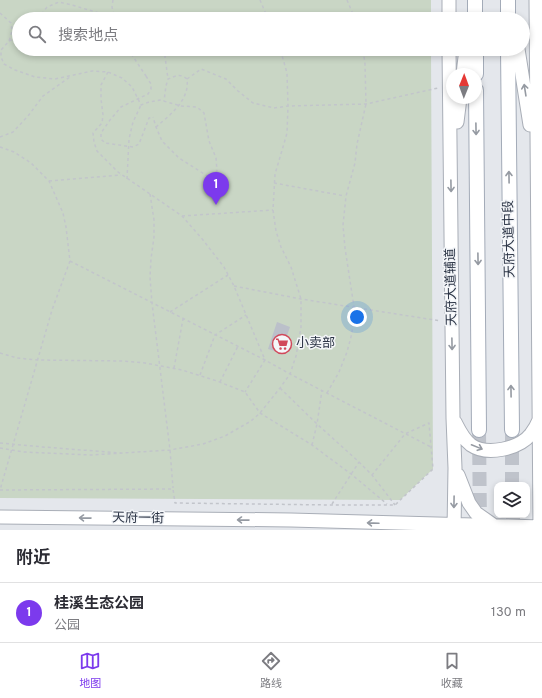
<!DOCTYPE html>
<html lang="zh">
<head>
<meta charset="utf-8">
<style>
	body { margin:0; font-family:Overpass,"Noto Sans SC",sans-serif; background:#f2f2f3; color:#2b2b33 }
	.controls { position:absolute; right:12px; bottom:12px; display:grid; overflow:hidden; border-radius:8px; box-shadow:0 2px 6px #0003 }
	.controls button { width:36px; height:36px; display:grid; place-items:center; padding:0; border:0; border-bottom:1px solid #e1e1e2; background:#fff; color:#2b2b33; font:20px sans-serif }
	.compass { position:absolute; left:446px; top:68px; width:36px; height:36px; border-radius:50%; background:#fff; box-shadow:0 2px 6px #0003; rotate:1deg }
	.you { position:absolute; left:357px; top:317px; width:14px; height:14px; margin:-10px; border:3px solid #fff; border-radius:50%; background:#1a73e8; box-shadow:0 0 0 6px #1a73e833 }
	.badge { display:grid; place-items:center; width:26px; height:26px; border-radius:50%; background:#7c3aed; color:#fff; font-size:13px; font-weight:700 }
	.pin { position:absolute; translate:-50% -33px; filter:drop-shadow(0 1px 2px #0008) }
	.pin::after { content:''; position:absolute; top:21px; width:14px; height:12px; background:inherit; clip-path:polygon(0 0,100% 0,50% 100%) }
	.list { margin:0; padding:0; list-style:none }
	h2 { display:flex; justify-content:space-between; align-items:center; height:52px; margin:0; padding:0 16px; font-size:17px }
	h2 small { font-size:13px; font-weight:400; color:#7c7c81 }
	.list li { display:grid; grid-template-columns:26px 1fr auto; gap:12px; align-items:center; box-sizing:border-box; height:60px; padding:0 16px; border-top:1px solid #e1e1e2 }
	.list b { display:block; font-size:15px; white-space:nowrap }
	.list p { margin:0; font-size:13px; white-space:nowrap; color:#7c7c81 }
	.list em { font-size:13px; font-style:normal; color:#7c7c81 }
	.icon { flex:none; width:22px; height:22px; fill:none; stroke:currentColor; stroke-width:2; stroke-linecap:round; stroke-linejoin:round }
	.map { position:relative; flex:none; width:542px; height:530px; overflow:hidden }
	.search { position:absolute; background:#fff; box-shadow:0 2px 6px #0003; left:12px; right:12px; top:12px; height:44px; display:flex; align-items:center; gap:10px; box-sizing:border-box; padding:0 14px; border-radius:22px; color:#7c7c81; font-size:15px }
	.sheet { height:112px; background:#fff }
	nav { display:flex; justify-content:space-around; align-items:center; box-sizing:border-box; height:56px; border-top:1px solid #e1e1e2; background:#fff; font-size:11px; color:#7c7c81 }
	nav a { display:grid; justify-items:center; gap:2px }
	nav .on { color:#7c3aed }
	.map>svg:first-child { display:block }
	.green { fill:#c9d6c5 }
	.building { fill:#bbc0ca }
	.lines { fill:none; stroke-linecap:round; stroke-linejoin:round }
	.primary-tunnel { stroke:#bfc3cb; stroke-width:14; stroke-dasharray:14 7; stroke-linecap:butt }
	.secondary-casing { stroke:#a9aeb7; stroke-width:15 }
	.primary-casing { stroke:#a3abb8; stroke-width:16 }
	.path { stroke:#c2c5cb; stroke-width:1.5; stroke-dasharray:3 3; stroke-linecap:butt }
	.secondary { stroke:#fff; stroke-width:13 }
	.primary { stroke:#fff; stroke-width:14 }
	.path-bridge { stroke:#c2c5cb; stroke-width:1.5; stroke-dasharray:3 3; stroke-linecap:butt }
	.oneway { stroke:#959aa2 }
	.labels { text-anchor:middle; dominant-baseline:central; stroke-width:3; stroke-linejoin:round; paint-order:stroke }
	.street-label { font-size:13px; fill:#2b3445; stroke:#f4f6f9 }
	.poi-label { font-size:13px; fill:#2b3445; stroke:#f4f6f9; text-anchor:start }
</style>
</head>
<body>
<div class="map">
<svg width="542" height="530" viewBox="0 0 542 530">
	<rect width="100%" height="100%" fill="#e4e7ec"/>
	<path class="green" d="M0,0h431v19h-412v30h412l2,420 -33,31 -400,-2z"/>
	<path class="building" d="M277,322l13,5 -9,26 -13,-4z"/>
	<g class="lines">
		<path class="primary-tunnel" d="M479,430l1,96
			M512,430v55
			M513,515v15"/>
		<defs>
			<path id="secondary" d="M449,0v19
				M536,0l4,530
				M449,49l4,369 2,50 -1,62
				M518,49l12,76
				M463,74l3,-25
				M457,122l3,-24
				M455,422c4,8 8,17 16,23 16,11 48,4 60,-11 3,-4 6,-9 8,-14
				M458,475l11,28 7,10 20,14
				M0,517l291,3 251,7"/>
			<path id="primary" d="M475,0v19
				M508,0v19
				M476,49v25
				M508,49l4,381
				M476,90l3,340"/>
		</defs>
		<use href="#secondary" class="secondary-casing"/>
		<use href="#primary" class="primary-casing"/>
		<path class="path" d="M113,0l-1,7 3,12
			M260,0l8,19
			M347,0l8,19
			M0,13l11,10 1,8 -3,10 -8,9v7l3,7 11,6 20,7 20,2 37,-8 16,1 14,6 10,9 9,18 8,-3 11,-2 21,6 16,1 7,6 5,28 7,17 1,13 -8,6 -30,-19 -17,-17 -6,-14 -3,-10
			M38,19l9,-12 12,-5 13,3 27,8 13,6
			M9,41l10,-4
			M128,49l18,27
			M164,49l4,30
			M129,51l4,-2
			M108,72l-7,13v14l2,16 -1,8 -9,10 1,9 3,9 21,21 64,44 21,24 21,27 10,19 31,74 -20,32
			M187,79l14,-10 25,10 12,12 15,12 21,5 14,-2 78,-2 72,-16
			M156,127c14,-12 34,-27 31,-48 -7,-6 -11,-3 -19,0l-2,7 -2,15
			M0,137l13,-5 15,-16 15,-20 27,-19
			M0,147l14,5 17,11 18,18 14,32 3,14 4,34 -18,49 -52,180
			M127,179l2,-40 4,-17 8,-17
			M49,181l72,-6
			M274,183l71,13
			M150,194l4,26v17l-3,22 -1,18 2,26 18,147 3,38
			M182,216l91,-6
			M70,261l195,99 25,14 141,73
			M234,286l67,13 140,22
			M170,312l58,-37
			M0,353l17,5 21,2 84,1 23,2 37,7 35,11 28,11 15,21 52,32 39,29 36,30
			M174,368l9,-49
			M200,375l15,-40 31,-20
			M220,382l18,-36
			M280,388l37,36 42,38 13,13 23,30
			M327,393l12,-21 8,-20 5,-19 2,-26 -9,-59 -2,-23 3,-29 9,-33 2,-19 9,-40 -1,-40 -2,-15
			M0,443l43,4 78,6
			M312,445l5,-21 5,-34
			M0,448l24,4 67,3 79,-5 33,-6 22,-8 26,-15 9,-8 20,-25 10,-14 6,-18 5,-29v-28l-10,-32 -10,-20 -5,-16 -3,-21 2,-36 8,-27 4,-14 1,-27 -1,-33 -4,-14 -3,-10
			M0,490l173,-1 2,14 157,2h63l38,-36 -4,-46 -24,11 -33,41
			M332,504l27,-42"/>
		<use href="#secondary" class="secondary"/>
		<use href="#primary" class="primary"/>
		<path class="path-bridge" d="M146,76l5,8v5l-3,5 -27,13 -11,13 -9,13v6l4,4 28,4 6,-3 10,-26 4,-1"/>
	</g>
	<defs><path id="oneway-shaft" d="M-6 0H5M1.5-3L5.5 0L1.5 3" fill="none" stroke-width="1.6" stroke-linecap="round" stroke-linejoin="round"/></defs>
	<g class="oneway">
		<use href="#oneway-shaft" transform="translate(525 90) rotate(-99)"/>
		<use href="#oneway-shaft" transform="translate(476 129) rotate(89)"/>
		<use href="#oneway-shaft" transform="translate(509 177) rotate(-91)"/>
		<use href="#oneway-shaft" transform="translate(451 186) rotate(89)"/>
		<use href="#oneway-shaft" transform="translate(478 259) rotate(89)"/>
		<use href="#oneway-shaft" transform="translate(452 344) rotate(89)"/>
		<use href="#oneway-shaft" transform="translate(511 391) rotate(-91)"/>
		<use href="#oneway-shaft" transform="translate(477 447) rotate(22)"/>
		<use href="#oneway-shaft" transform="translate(454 502) rotate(91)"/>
		<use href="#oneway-shaft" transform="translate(85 518) rotate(-179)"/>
		<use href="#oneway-shaft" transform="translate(243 520) rotate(-179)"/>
		<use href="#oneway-shaft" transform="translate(373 523) rotate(-178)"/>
	</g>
	<defs>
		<symbol id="supermarket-ring" viewBox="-11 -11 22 22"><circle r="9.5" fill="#f4f6f9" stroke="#d1495b" stroke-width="1.5"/><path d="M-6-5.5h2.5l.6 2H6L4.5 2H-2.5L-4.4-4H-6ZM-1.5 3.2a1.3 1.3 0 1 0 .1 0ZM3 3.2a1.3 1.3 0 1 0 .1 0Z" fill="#d1495b"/></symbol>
	</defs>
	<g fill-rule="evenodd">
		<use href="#supermarket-ring" x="271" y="333" width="22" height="22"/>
	</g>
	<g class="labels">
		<g class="street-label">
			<text transform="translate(510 239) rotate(-91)">天府大道中段</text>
			<text transform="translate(452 287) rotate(-91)">天府大道辅道</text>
			<text transform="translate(138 519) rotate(1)">天府一街</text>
		</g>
		<g class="poi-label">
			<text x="296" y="344">小卖部</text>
		</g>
	</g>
</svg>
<div class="controls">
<button><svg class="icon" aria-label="layers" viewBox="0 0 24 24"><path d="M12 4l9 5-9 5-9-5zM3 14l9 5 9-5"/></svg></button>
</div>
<svg class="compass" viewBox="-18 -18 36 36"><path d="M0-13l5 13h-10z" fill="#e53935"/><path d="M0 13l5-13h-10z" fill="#7c7c81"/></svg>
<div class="you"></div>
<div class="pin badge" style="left:216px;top:205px">1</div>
<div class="search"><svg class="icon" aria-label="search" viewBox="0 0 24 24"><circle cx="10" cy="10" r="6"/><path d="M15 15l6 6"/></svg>搜索地点</div>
</div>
<section class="sheet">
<h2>附近<small></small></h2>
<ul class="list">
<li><span class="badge">1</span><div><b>桂溪生态公园</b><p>公园</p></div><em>130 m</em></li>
</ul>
</section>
<nav>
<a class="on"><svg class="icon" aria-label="map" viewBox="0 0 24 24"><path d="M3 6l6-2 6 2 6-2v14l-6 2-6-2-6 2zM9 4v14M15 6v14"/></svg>地图</a>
<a><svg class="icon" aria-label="directions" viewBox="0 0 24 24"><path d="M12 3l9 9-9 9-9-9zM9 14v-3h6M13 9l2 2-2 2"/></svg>路线</a>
<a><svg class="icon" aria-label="saved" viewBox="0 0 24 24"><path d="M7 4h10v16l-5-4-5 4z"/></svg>收藏</a>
</nav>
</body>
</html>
